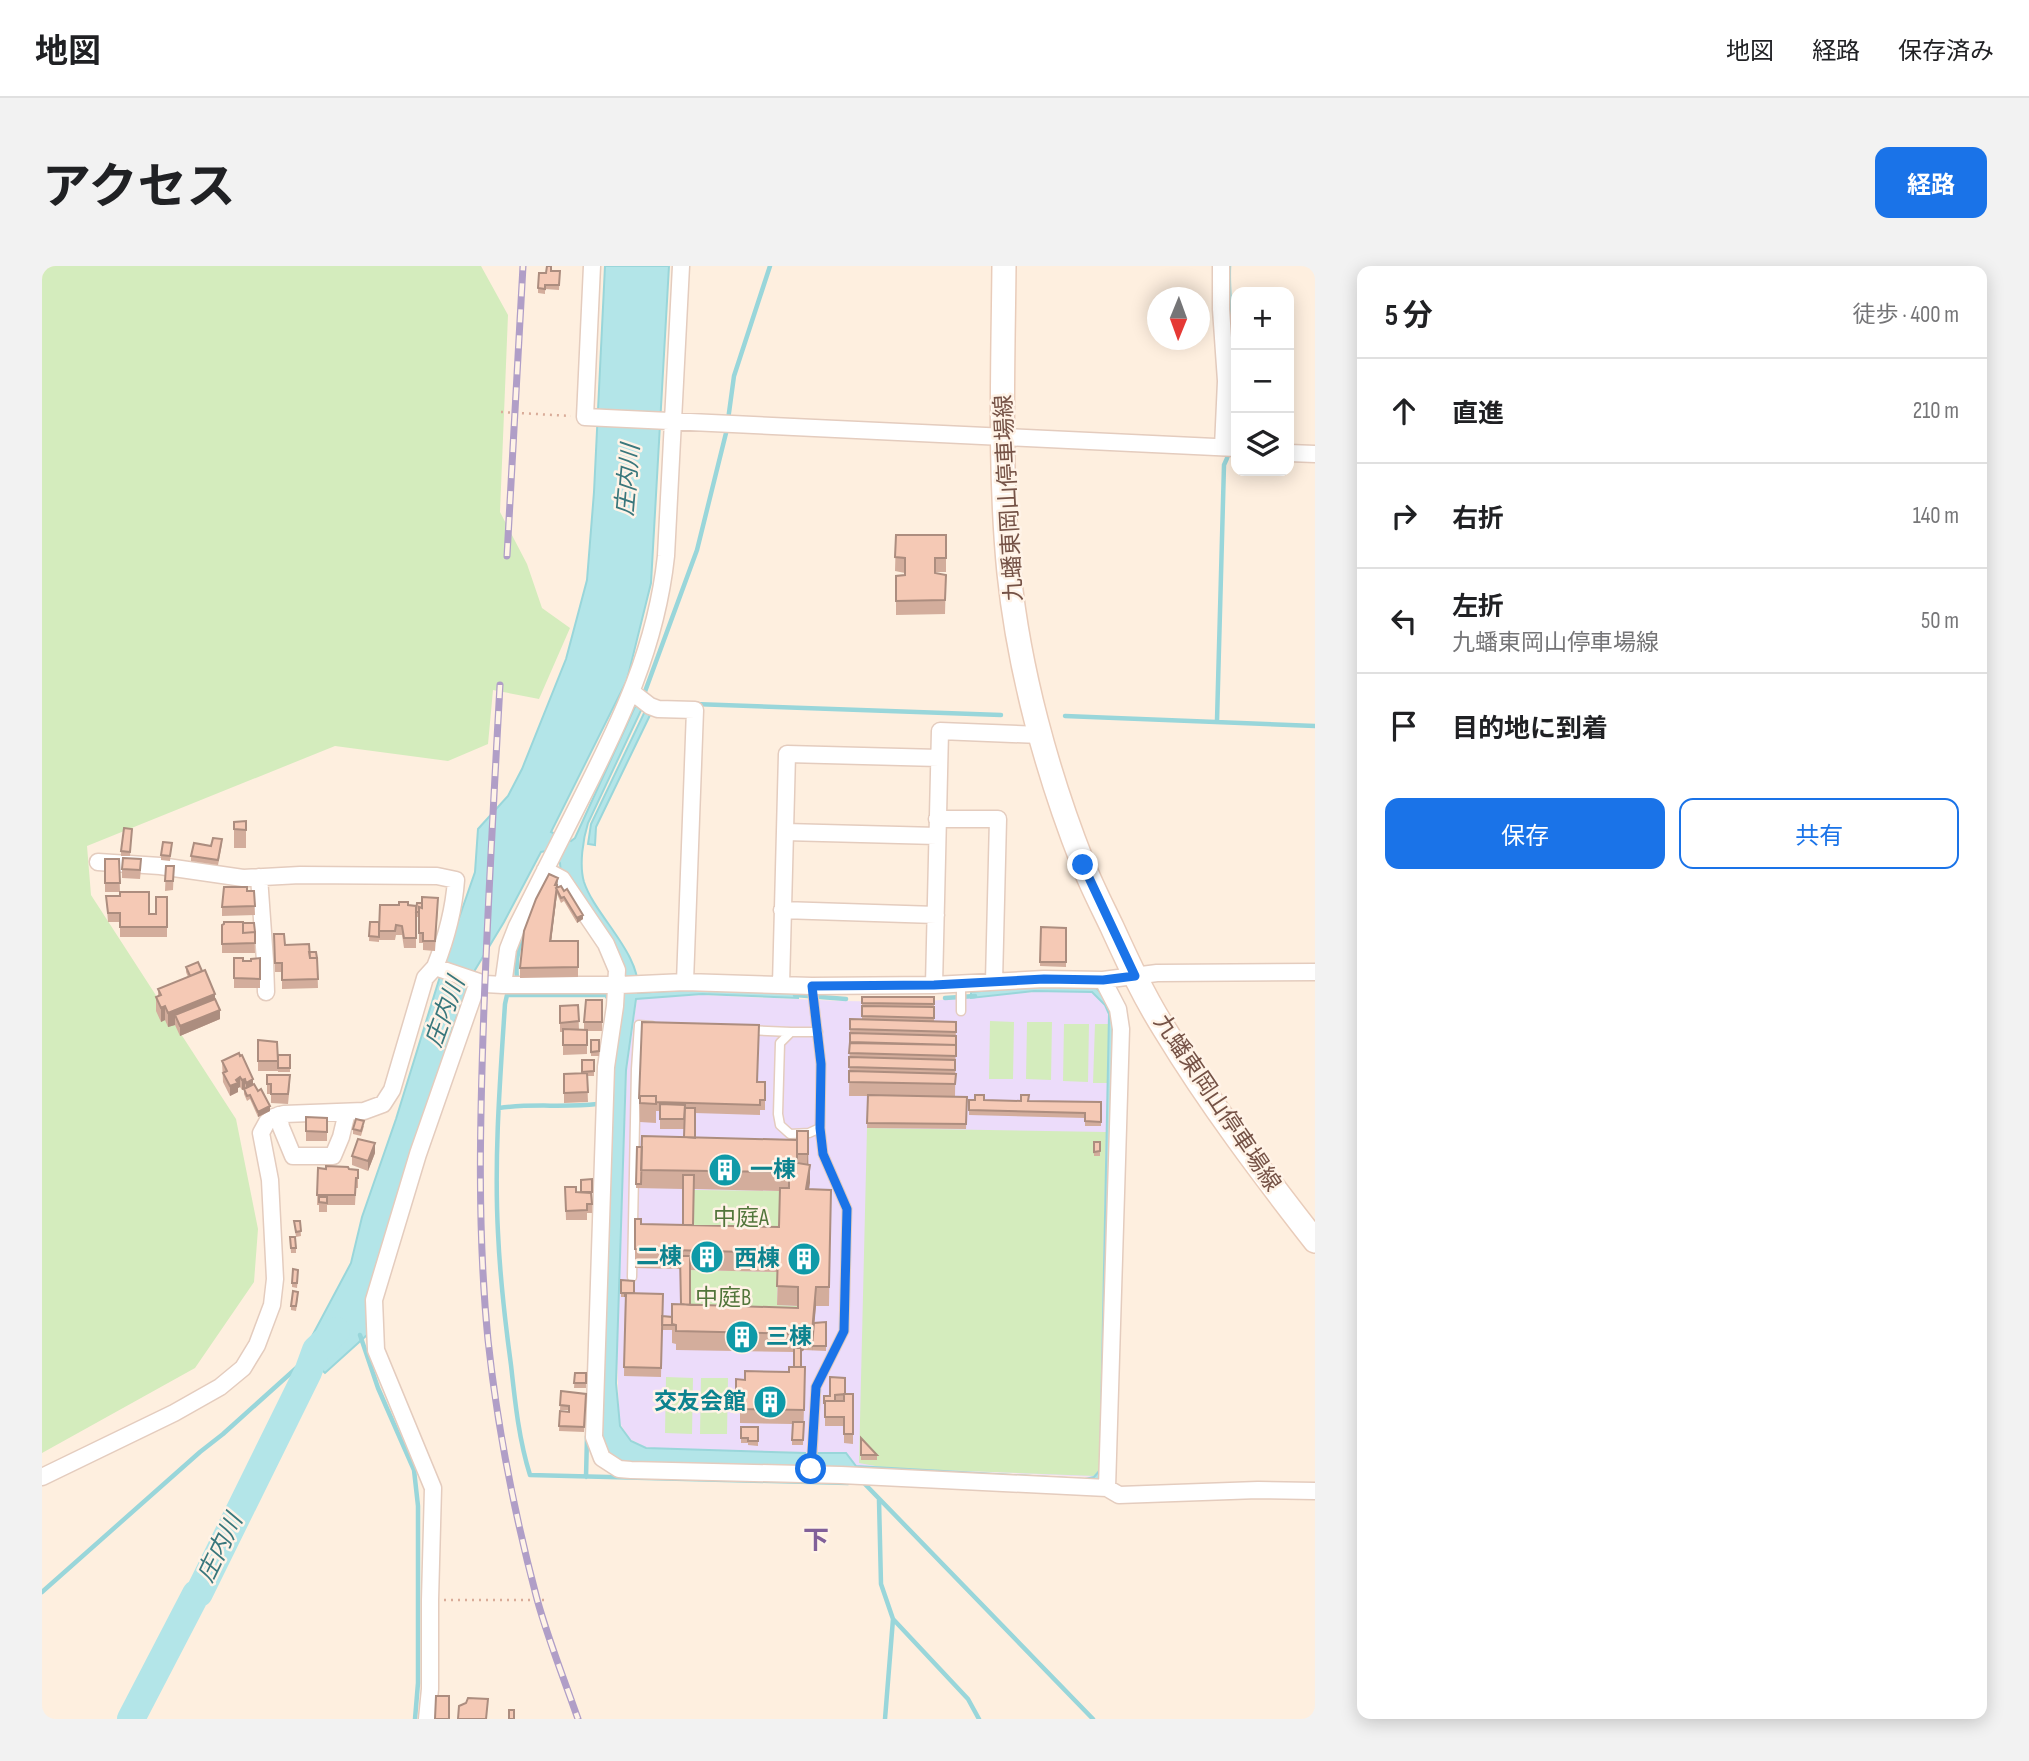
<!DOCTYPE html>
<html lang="ja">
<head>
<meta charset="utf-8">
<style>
	body { margin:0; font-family:"Sofia Sans Condensed","Noto Sans JP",sans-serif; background:#f2f2f2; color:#202124 }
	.controls { position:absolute; right:21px; top:21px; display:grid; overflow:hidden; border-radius:14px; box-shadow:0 4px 18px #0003 }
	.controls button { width:63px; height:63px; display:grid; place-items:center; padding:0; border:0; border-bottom:2px solid #e0e0e0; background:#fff; color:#202124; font:35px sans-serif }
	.compass { position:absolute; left:1105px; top:21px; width:63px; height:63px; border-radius:50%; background:#fff; box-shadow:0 4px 18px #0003; rotate:181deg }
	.stop { position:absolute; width:21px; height:21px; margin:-16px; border:5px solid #1a73e8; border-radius:50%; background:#fff }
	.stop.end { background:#1a73e8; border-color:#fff; box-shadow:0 2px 7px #0008 }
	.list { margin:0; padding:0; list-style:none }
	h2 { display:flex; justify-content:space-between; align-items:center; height:91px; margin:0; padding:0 28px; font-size:30px }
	h2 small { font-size:23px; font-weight:400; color:#757577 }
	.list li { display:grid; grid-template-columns:46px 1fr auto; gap:21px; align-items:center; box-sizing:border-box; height:105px; padding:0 28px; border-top:2px solid #e0e0e0 }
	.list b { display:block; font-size:26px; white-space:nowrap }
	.list p { margin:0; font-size:23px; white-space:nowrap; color:#757577 }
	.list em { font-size:23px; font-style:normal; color:#757577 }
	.actions { display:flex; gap:14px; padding:21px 28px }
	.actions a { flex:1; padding:16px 0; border:2px solid #1a73e8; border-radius:14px; text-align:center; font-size:24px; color:#1a73e8 }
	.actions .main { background:#1a73e8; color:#fff }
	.icon { flex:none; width:38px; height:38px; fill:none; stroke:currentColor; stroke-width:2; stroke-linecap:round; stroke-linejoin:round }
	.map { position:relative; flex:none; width:1273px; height:1453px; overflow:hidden; border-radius:14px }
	header { display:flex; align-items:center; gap:42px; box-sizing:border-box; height:98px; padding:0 35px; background:#fff; border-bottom:2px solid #e0e0e0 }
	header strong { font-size:33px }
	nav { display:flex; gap:38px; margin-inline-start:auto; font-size:24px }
	.intro { display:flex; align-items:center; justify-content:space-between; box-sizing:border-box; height:168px; padding:0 42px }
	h1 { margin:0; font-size:49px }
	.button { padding:18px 32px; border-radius:14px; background:#1a73e8; color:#fff; font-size:24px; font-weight:700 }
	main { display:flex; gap:42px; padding:0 42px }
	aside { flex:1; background:#fff; border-radius:14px; box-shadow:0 4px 18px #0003 }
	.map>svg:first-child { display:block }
	.education { fill:#ecdcfa }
	.green { fill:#d4ecbd }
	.water { fill:#b3e5e8; stroke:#99d6da; stroke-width:2 }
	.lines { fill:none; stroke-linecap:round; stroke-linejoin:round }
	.stream { stroke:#99d6da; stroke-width:4.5 }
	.river { stroke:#b3e5e8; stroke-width:28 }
	.service-casing { stroke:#e4ccbe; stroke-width:11 }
	.minor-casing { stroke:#e4ccbe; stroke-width:19 }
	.secondary-casing { stroke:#e9ccba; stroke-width:26 }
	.path { stroke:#d9ac99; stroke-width:2.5; stroke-dasharray:2 5; stroke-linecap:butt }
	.service { stroke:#fff; stroke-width:8 }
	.minor { stroke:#fff; stroke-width:16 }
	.secondary { stroke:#fff; stroke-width:23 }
	.rail-casing { stroke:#b09ec7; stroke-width:7 }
	.rail { stroke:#fff3e7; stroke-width:4.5; stroke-dasharray:13; stroke-linecap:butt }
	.wall { fill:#d3ad9c; fill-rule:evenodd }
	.shaded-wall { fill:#ac8d7f }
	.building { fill:#f5c9b5; stroke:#ac8d7f; stroke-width:2 }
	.route { stroke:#1a73e8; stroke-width:9 }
	.labels { text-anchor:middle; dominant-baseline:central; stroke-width:5; stroke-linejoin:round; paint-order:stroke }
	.street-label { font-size:23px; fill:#755246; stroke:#fff3e7 }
	.culture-label { font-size:23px; font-weight:bold; fill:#0d838f; stroke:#fff3e7; text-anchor:end }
	.park-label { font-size:23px; fill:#52763b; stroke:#fff3e7 }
	.water-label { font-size:24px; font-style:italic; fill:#39777c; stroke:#fff3e7 }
	.quarter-label { font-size:26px; font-weight:bold; fill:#816099; stroke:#fff3e7 }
</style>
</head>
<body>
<header>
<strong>地図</strong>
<nav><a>地図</a><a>経路</a><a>保存済み</a></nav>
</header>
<div class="intro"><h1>アクセス</h1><a class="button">経路</a></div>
<main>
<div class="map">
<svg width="1273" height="1453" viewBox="0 0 1273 1453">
	<rect width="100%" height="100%" fill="#feefdf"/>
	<path class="education" d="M992,726h58l13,14 4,10 -10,454 -5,7 -238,-11 -10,-13 -185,-4 -16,-2 -15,-8 -9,-14 -2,-9 -2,-64 10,-284 10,-69 65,-4 138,6 77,1z"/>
	<path class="green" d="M0,0h439l27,49 -8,197 27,52 15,44 28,20 -31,71 -46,-9 -5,54 -40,17 -113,-15 -248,100 4,49 145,224 22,110 -4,53 -59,86 -153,85z
		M948,755l24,1 -1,57h-24z
		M985,756h25l-1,58 -25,-1z
		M1022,758h25l-1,58 -25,-1z
		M1053,758h14l-2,59h-14z
		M825,862l239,4 -7,338 -5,6 -208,-8 -27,-5z
		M652,924l95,1 -10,54 -86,-1z
		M648,1004l88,2 -1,33 21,1v21l-108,-3z
		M624,1111l27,1 -1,56 -27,-1z
		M659,1112h27l-1,56h-27z"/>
	<path class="water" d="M563,0h64l-18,317 -24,97 -76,152 20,9 4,-3 63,-138 6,4 -56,119c-5,16 -9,42 -4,59 11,34 58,72 54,111l63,-4 97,4v5l-96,-4 -66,5 -10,71 -10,313 4,43 11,15 15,7 159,5v16l-184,-4 -11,-6 -9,-21 11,-366 9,-96 -60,-101 -1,-12 -14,-12 -5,1 -37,70 -29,48 -20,51 -55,174 -31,105 -2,35 -42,38 -22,-20 48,-90 11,-46 34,-98 54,-175 25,-72 3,-43 30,-33 14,-27 44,-110 21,-79 7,-88z
		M604,443l6,2 -56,116 -1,18 -7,-1 3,-20z
		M992,720l61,1 10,9 8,15 -9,468 -5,3 -282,-13v-16h29l10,13 229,13 9,-2 6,-7 9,-456 -4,-9 -13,-13 -58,-1 -63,7v-6z"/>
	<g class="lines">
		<path class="stream" d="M686,154l6,-44 36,-110
			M601,431l54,-147 30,-121
			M652,438l307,11
			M1023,450l250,10
			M1175,455l7,-256c26,-53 2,-140 5,-199
			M478,713h-3c-2,-18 2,-36 9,-53
			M753,729l51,4
			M903,732l30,-2
			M568,735l-4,-6h-99l-2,9c-5,76 -11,153 -7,229 2,44 7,88 13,132 4,37 8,75 19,110l318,8
			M457,842c32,-5 65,0 98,-4
			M318,1069l18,53 36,82 4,36v177l-3,36
			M544,1211l1,-41
			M819,1214l232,239
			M837,1234l2,84 12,35 -8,100
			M0,1326l158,-140 23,-18 89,-80
			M851,1353l75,80 11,20"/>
		<path class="river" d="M89,1453l65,-125 3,-1 109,-221 8,-22 20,-19"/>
		<defs>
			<path id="service" d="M919,717v28
				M706,764l43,2
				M776,766h-27l-11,11 -2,71 2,11 10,9 19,-1 11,-5
				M590,1011l4,-208 3,-44 13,1
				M769,1208l5,-87 28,-56 3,-122 -24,-55 -3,-26 1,-64 -9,-78"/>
			<path id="minor" d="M550,0l-7,151 651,31
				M1179,0v43l5,72 -3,66
				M1247,187l26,1
				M590,426l18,14 8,3 37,1 -10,272
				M895,553h61l-4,162
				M743,566l152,4
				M56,596l62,4 83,12 57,-3 137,1 19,4c-2,29 -10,59 -21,87
				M503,604l17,9 44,65 11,26 -2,36 -9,61 -12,370 8,21 17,11 12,1 210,5 266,13 12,7 139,-5 57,1
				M217,611l6,84 1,31
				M740,644l154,5
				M1061,714l15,29 3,20 -14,459
				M461,719l5,-36 9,-23c21,-42 42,-83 63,-125 41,-81 76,-153 86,-245l15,-290
				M739,719l6,-231 152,4
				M892,719l6,-254 100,4
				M237,849l2,12 12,29h40l8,-19 6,-25
				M0,1211l132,-64 46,-26 23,-19 14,-23 15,-40 3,-26 -5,-99 -9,-47 6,-11 7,-5 10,-3 80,-3 19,-7 9,-14 33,-112 10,-11 50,17 18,1h117l65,-3 127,4 122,-1 110,-6 59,1 54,-7 158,-1
				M385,1453l3,-30v-89l3,-112 -57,-138 -2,-50 44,-146 60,-172"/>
			<path id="secondary" d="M962,0c-1,102 -5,205 5,307 10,97 38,200 74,291 8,21 19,42 29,63 16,35 32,70 53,103 45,74 97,143 150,211"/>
		</defs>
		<use href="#service" class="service-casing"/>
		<use href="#minor" class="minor-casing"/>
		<use href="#secondary" class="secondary-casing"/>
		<path class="path" d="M459,146l70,4
			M402,1334h105"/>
		<use href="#service" class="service"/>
		<use href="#minor" class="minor"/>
		<use href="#secondary" class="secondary"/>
		<defs>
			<path id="rail" d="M465,290l16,-290
				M458,419c-6,108 -12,215 -16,322 -4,112 -7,221 4,333 9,85 27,176 49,259 11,40 27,80 41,120"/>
		</defs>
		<use href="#rail" class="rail-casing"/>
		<use href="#rail" class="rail"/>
	</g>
	<path class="wall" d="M509,5h9l-1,19 -14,-1v5l-7,-1v-5l8,-15z
		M854,269h50v37h-11v1l11,2 -1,39 -49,1v-39l9,-1v-2l-10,-2z
		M204,555v27h-12v-26z
		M90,563l-2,27h-9v-5z
		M130,577l-2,18 -9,-1v-5z
		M180,578l-4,21 -27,-4v-5l20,-10z
		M63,593h14l1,33h-15z
		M124,600h8l-1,24 -8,1z
		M80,603h19l-1,10 -18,-1z
		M516,621l6,4 19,28 -6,4 -13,-22 -3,2 -4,-9 -6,47h27v36l-58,1v-10z
		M205,625h7l1,24 -33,1v-9z
		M64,630h14l29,18h7l11,-17v40h-47v-15h-12z
		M366,639l30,2 -3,44 -12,-1v-7h-4v-26h-3v-2v33h-12l-2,-13h-6l-1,5h-16v-8v10l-10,-1 1,-19h9z
		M212,657l1,30h-33v-28z
		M999,661l25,1v39l-26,-1z
		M232,668l11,11 24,7 8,6 1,30 -36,1v-17h-7z
		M192,692l9,3h8l9,-3v30h-26z
		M144,701l29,32 5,20 -40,17 -5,-11 -7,2 -3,-7 -4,2 -5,-11v-14l2,-1v-7l30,-12 -2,-5z
		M820,731h72v24l22,1 -1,75h12l-1,32 -99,-1 1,-32h-19l1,-77 12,1z
		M560,734v31h-15v23l-24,1v-23h-3v-26l18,-1 1,25h5v-8z
		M216,774l19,2 1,29h-20z
		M549,774h8v16h-8z
		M236,789h12v17h-12z
		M540,794h12v16h-7l1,26 -24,1v-29l18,-1z
		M180,795l31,23 17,27 -12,6 -8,-18 -3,2 -3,-7v-5l-2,1 -2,-3 -2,1v4l-8,4 -7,-14z
		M225,809l23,9 -2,20 -17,-1v-9h-4z
		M716,816h7v28h-5v5l-65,-2v25l102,2 11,-9 1,58 22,1 -2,116h-13l-2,17 12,-1v29l-22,-1 -3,2v15h4l-2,78h-11v-21l-52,-1v-13l-4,-1v-30l9,1 44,-8 5,-5v-15l-118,-2v-6l-4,-1v-20v7h-10l-1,47 -37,-1 1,-75v-4h-4v-17l41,36 10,1 9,-13 -1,-35 -45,-1v-19l6,-25 42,1v-36l-47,-1 1,-41h5l42,-10v-8h-24v-18h-4v12l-16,-1 -1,-23zM652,923l86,2 -1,36 -86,-2zM648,1004l88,2 -1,33 21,1v2l-108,-3z
		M927,834l132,2v24h-16v-8l-116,-3z
		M264,851l21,1v23h-21z
		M322,860l-3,10 -8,-2v-5z
		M1052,876h6v14h-6z
		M333,887l-7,18 -16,-6v-9z
		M276,902l40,2v18h-2l-1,17h-28v7h-8v-7h-2z
		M550,913v34h-5v7h-21l-1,-33 11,5h5z
		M252,955h6l1,15 -5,1z
		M248,971l6,11v5h-5z
		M256,1009l-1,13 -5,-1v-4z
		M256,1031l-2,14 -5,-1v-4z
		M533,1107h11v15h-12z
		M788,1111l15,17h8v50l-9,-1v-17h-19v-18h-1v-12h6z
		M519,1125l25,3 -2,38 -25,-1 1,-20 9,1v-2h-9z
		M699,1161h17v19l-10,-1v-2h-7z
		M819,1172l16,17v5h-16z"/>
	<path class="shaded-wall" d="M516,612l-1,16 -7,57 5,-66z
		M541,649v4l-6,4v-5z
		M173,728v14l-40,7v10l-7,2v-14z
		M123,740v14l-4,2v-14z
		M178,744v9l-40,17v-10z
		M198,811v10l-2,1v4l-8,4v-10l6,-6z
		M203,813v10l-3,1v-10z
		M211,813v10l-7,3v-9z
		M228,840v5l-12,6v-5z
		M766,865v49l2,-15v18l-4,25z
		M333,877v10l-7,18v-10z
		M774,1021v19l-4,45v-19z
		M762,1066v18l-3,2v-18z"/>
	<path class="building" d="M505,0h4v5h9l-1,14h-14v4l-7,-1 1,-15h7z
		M854,269h50v23h-11v15l11,2 -1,25 -49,1v-25l9,-1v-17l-10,-1z
		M204,555v9l-12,-1v-7z
		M82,562l8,1 -2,23 -9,-1z
		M171,572l9,1 -4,21 -27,-4 3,-13 17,3z
		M121,576l9,1 -2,13 -9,-1z
		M81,592l18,1 -1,11 -18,-1z
		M63,593h14l1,24h-15z
		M124,600h8l-1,15h-8z
		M507,608l9,4 -3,7h2l-7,56h28v26l-58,1 4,-37 12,-32z
		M519,620l3,5 3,-2 16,26 -6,3 -13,-21 -3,1 -5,-10z
		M182,621h23v4h7l1,15 -33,1z
		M78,626h29v22h7v-17h11v30h-47v-14h-12l-2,-17h14z
		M380,631l16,1 -3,43h-12v-8h-4v-26l3,1z
		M357,636h9v3l8,1v32h-12l-2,-12 -6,-1 -1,6h-16l1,-26h19z
		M375,637h5v5l-3,-1v5h-3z
		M182,656h19v11l12,-1v11l-33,1v-19l2,-1z
		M328,656h9v15l-10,-1z
		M201,657h11l1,9 -12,1z
		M999,661l25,1v34h-26z
		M232,668h10l1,11 24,-1 1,14h7l1,21 -36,1v-17h-7z
		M267,686h7l1,6h-7z
		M192,692h9v3h8v-2l9,-1v21l-26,-1z
		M156,696l4,9 -12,5 -4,-9z
		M163,704l10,24 -47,19 -3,-7 -4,2 -5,-11 5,-2 -3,-6z
		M820,731h72v7l-72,-1z
		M173,733l5,11 -40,16 -5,-11z
		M544,734h16v22h-18z
		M536,739l1,16 -19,2v-17z
		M820,740l72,1v11l-72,-2z
		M808,753l106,3v10l-106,-3z
		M600,756l117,3 -2,57h8v18h-5v5l-104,-3v-6h-16l-1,3z
		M521,763l24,1v15h-24z
		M808,767l106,3v9l-106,-2z
		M216,774l19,2 1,19h-20z
		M549,774h8v11l-8,1z
		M808,776l106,3v11l-107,-3z
		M197,787l1,3 2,-1 11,24 -7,4 -1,-4 -3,1 -2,-3 -4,3 2,3 -8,3 -7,-13 4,-2 -5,-10z
		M236,789h12v13h-12z
		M807,791l106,3v10l-106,-3z
		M540,794h12v11l-12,1z
		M807,805l107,3 -1,10 -106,-2z
		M545,807l1,19 -24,1v-19z
		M225,809h23l-2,19h-17v-10h-4z
		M212,818l4,7 3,-2 9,17 -12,6 -8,-17 -3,1 -3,-7z
		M826,829l99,2 -1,27 -99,-1z
		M933,829h9v5l37,1v-6h8l-1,6 73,1v20l-16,-1v-8l-116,-3v-10h6z
		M598,830h16v8l-16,-1z
		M618,838l25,1 -1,14h-24z
		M643,842h10v30l-11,-1z
		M264,851l21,1v14l-21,-1z
		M314,853l8,2 -3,10 -8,-2z
		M755,865h11v23h-11z
		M600,870l155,4v23l13,2 -4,24 25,1 -2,97h-13l-4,45h-8l-3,2 -125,-3v-6l-4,-1v-20l126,4v-21l-21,-1 1,-33 -143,-4v-30h6v5l138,3 1,-39h9v-16l-148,-2z
		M316,873l17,4 -7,18 -16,-5z
		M1052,876h6v9l-6,1z
		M595,881h5l-1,37h-5z
		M284,900l22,1 1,2 9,1v8h-2l-1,17h-38l1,-27 8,1z
		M641,909h11l-1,50h-10z
		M550,913v13h-11v-12z
		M523,921h11v5l15,1 1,11h-5v6l-21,1z
		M277,931h8v6l-8,-1z
		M252,955h6l1,10 -5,1z
		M248,971h5l1,11h-5z
		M638,990h10v49l-9,-1z
		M251,1003l5,1 -1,13h-5z
		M579,1014l13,1v12h-8v3h-1v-3h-4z
		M251,1025l5,1 -2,14h-5z
		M584,1027l37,1 -2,74 -37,-1z
		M620,1050l10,1v8h-10z
		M784,1056v24h-14l2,-23z
		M752,1082h7v19h-7z
		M747,1101h16l-1,43 -64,-1 1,-14h-5v-16l9,1v-9l44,1z
		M533,1107h11v10h-12z
		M788,1111l15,1v16l-10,1v6h-10v2h-1v-7h6z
		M519,1125l25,3 -2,33 -25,-1 1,-15 9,1v-6l-9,-1z
		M802,1128h9v40h-9v-17h-19v-16h19z
		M751,1156h11l-1,18h-11z
		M699,1161h17v14h-10v-3h-7z
		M819,1172l16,17h-16z
		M394,1430h13v23h-14z
		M426,1432l20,1 -2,20h-28l1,-13 7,-3z
		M467,1444h5v9h-5z"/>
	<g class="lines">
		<path class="route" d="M769,1203l5,-82 28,-56 3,-122 -24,-55 -3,-26 1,-64 -9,-78 122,-1 110,-6 59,1 32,-4 -52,-111"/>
	</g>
	<defs>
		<symbol id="building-disc" viewBox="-11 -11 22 22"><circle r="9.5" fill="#0f9aa8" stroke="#fff3e7"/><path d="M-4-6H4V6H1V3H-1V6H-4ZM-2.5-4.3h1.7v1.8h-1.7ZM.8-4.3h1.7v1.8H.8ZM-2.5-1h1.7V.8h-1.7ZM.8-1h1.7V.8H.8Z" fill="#fff"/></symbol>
	</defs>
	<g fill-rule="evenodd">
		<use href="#building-disc" x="664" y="885" width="38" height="38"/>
		<use href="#building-disc" x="646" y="972" width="38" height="38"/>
		<use href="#building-disc" x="743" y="974" width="38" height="38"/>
		<use href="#building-disc" x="681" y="1052" width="38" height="38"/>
		<use href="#building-disc" x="709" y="1117" width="38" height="38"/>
	</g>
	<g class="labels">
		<g class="street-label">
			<text transform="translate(967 232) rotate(-93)">九蟠東岡山停車場線</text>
			<text transform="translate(1175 837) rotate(56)">九蟠東岡山停車場線</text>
		</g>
		<g class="culture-label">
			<text x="708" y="904" text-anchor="start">一棟</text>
			<text x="640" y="991">二棟</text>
			<text x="738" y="993">西棟</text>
			<text x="724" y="1071" text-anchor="start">三棟</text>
			<text x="704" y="1136">交友会館</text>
		</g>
		<g class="park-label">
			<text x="699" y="952">中庭A</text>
			<text x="681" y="1032">中庭B</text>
		</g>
		<g class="water-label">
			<text transform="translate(586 214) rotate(-85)">庄内川</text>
			<text transform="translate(403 746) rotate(-70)">庄内川</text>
			<text transform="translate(178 1282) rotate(-64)">庄内川</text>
		</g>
		<g class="quarter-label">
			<text x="774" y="1275">下</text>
		</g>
	</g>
</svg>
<div class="controls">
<button>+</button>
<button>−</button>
<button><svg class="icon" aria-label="layers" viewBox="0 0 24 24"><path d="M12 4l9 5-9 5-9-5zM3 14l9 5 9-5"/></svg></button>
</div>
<svg class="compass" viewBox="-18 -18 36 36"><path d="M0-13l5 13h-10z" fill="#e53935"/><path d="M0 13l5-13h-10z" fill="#757577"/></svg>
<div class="stop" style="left:769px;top:1203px"></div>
<div class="stop end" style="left:1041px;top:599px"></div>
</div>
<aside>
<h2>5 分<small>徒歩 · 400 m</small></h2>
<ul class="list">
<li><svg class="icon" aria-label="ahead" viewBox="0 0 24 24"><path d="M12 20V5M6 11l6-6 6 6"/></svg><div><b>直進</b></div><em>210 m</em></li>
<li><svg class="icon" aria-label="right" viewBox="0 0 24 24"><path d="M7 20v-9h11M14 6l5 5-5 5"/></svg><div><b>右折</b></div><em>140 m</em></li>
<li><svg class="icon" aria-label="left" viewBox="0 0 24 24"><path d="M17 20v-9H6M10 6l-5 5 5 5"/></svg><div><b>左折</b><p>九蟠東岡山停車場線</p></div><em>50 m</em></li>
<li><svg class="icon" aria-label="arrive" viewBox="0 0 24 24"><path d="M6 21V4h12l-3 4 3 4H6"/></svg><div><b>目的地に到着</b></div></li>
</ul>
<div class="actions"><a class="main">保存</a><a>共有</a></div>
</aside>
</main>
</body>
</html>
